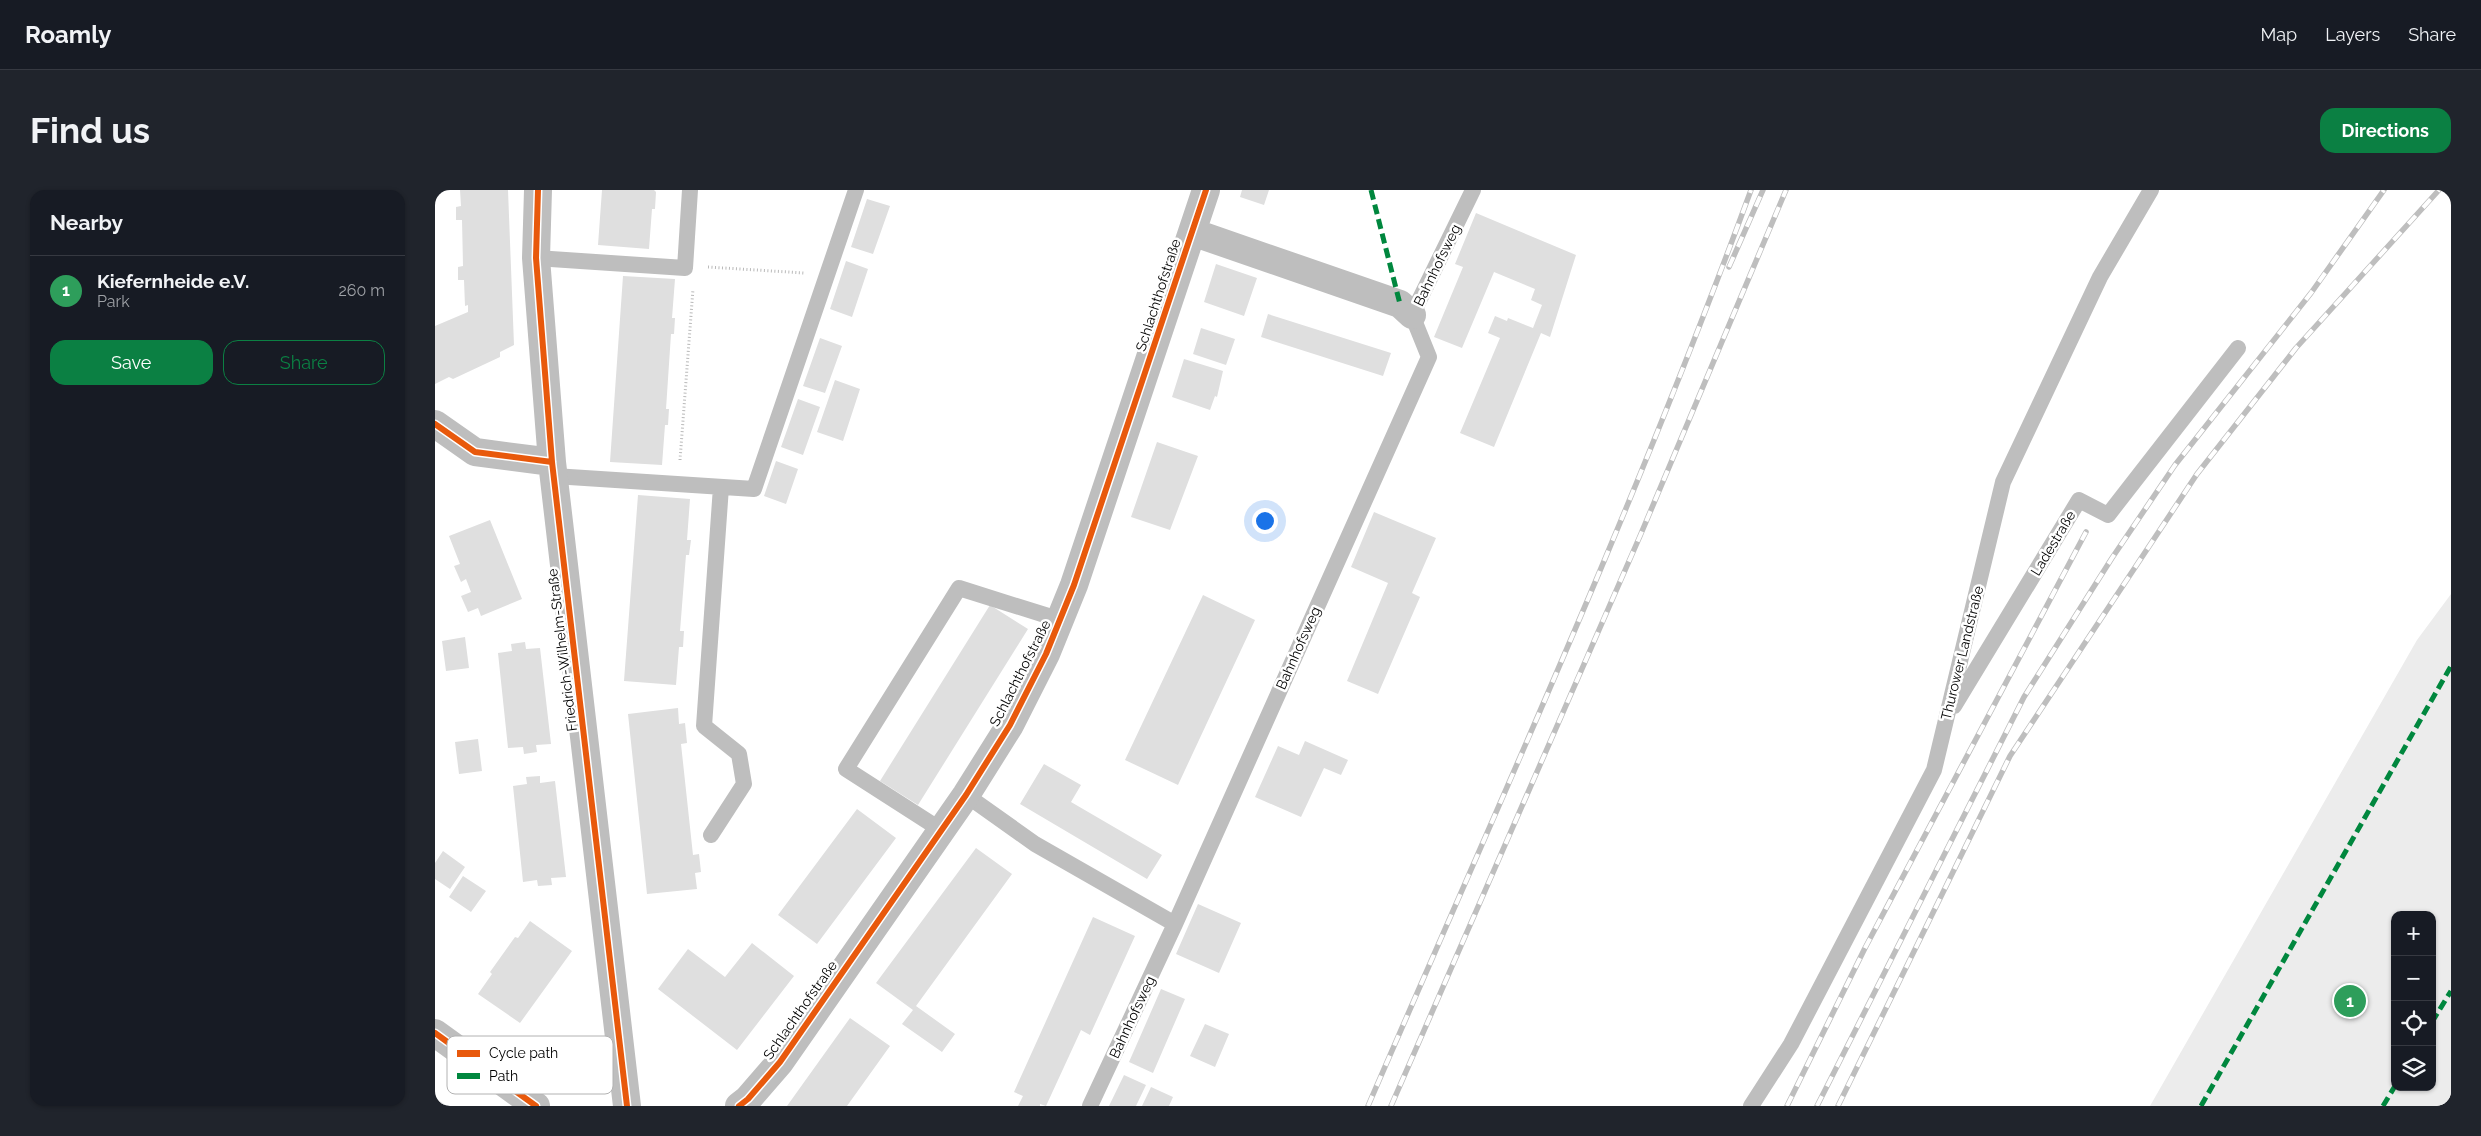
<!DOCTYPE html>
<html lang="en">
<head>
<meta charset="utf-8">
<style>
	body { margin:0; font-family:Raleway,sans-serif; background:#20242c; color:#f1f3f6 }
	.controls { position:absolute; right:15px; bottom:15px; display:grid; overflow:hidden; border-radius:10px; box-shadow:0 1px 4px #0004 }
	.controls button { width:45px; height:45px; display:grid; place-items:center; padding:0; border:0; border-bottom:1px solid #363941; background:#171b24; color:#f1f3f6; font:25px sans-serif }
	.you { position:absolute; left:829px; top:330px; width:18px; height:18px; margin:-12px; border:4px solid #fff; border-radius:50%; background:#1a73e8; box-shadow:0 0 0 8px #1a73e833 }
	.badge { display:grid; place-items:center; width:32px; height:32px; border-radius:50%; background:#0b8043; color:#fff; font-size:16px; font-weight:700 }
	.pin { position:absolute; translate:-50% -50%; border:2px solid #fff; box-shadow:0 1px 5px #0006 }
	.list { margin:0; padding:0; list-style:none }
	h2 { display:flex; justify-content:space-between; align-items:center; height:65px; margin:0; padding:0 20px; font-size:21px }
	h2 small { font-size:16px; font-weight:400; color:#9ea1a6 }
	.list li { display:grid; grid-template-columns:32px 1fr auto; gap:15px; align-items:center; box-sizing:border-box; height:70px; padding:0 20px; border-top:1px solid #363941 }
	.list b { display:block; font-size:19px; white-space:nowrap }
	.list p { margin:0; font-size:16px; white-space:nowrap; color:#9ea1a6 }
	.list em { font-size:16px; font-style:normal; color:#9ea1a6 }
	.actions { display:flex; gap:10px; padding:15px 20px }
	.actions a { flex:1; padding:11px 0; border:1px solid #0b8043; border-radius:15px; text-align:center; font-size:18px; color:#0b8043 }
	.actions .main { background:#0b8043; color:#fff }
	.icon { flex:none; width:28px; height:28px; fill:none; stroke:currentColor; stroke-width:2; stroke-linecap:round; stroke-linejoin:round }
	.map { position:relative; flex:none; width:2016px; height:916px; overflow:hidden; border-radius:15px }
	header { display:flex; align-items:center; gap:30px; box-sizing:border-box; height:70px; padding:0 25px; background:#171b24; border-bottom:1px solid #363941 }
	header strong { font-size:24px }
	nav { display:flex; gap:28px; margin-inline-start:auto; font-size:18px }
	.intro { display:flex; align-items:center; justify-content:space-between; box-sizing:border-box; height:120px; padding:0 30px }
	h1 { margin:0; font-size:35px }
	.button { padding:12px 22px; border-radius:15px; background:#0b8043; color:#fff; font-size:18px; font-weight:700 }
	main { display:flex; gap:30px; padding:0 30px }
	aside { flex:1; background:#171b24; border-radius:15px; box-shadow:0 1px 4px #0004 }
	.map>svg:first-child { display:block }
	.green { fill:#ececec; fill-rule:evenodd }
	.building { fill:#dfdfdf }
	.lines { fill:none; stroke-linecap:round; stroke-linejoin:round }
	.path { stroke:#b9b9b9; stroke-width:3; stroke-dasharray:1 2.5; stroke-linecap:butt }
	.service { stroke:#bebebe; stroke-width:16 }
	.minor { stroke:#bebebe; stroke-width:28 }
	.rail-casing { stroke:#bebebe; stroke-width:5.5 }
	.rail { stroke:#fff; stroke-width:4; stroke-dasharray:11; stroke-linecap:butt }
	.quiet { stroke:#00873e; stroke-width:5; stroke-dasharray:10 5; stroke-linecap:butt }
	.cycleway-casing { stroke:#fff; stroke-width:9 }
	.cycleway { stroke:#e8590c; stroke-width:6 }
	.labels { text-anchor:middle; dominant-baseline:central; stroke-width:5; stroke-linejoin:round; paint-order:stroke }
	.street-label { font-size:14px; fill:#000; stroke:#fff }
	.key { fill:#fff; stroke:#b2b2b2; stroke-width:1 }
	.key-label { font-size:14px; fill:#000 }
</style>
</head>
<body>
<header>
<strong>Roamly</strong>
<nav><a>Map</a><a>Layers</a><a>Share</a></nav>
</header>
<div class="intro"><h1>Find us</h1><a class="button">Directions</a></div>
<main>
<aside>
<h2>Nearby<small></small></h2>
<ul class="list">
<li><span class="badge" style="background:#2e9e5b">1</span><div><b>Kiefernheide e.V.</b><p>Park</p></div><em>260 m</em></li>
</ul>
<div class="actions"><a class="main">Save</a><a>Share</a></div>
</aside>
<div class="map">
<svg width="2016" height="916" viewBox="0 0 2016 916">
	<rect width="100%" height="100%" fill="#fff"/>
	<path class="green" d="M2016,404v512h-301l267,-466zM1960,725h37v172h-37z"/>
	<path class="building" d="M25,0h48l6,155 -14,7v5l-47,22 -4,-2 -14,7v-58l33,-14v-7l-3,1 -1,-26h-6v-13l5,-1 -1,-46h-6v-13l5,-1z
		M167,0h52l2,2 -1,17h-3l-3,40 -51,-4z
		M807,0h27l-5,15 -24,-8z
		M432,9l23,7 -17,48 -22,-7z
		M1041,23l100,42 -26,82 -9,-4 -47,114 -34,-14 40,-95 -12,-5 7,-17 12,5 1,-3 25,10 9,-23 -11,-5 4,-11 -41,-17 -32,76 -28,-11 29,-70 -8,-3z
		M411,71l22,8 -16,48 -22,-8z
		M781,74l41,14 -13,38 -40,-14z
		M188,86l52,3 -3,39h3l-1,16h-3l-5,75h3l-1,16h-3l-3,40 -52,-3z
		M833,124l123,39 -8,23 -122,-39z
		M766,138l34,11 -9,26 -33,-11z
		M385,148l22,8 -17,47 -22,-7z
		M749,169l39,12 -6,26 -2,-1 -5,14 -38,-13z
		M400,190l25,9 -17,52 -26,-9z
		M363,209l22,8 -17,48 -22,-8z
		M722,252l41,14 -28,74 -39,-13z
		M341,271l22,8 -12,35 -22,-8z
		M203,305l52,4 -3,41h4l-2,15h-3l-6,76h4l-1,16h-4l-3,38 -52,-4z
		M939,322l62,26 -24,55 8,4 -42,97 -31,-13 41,-98 -37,-16z
		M55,330l32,79 -41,17 -3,-8 -10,4 -7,-16 10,-4 -5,-13 -5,3 -7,-16 6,-2 -11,-28z
		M768,405l52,25 -77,165 -53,-25z
		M555,415l38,24 -110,176 -38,-24z
		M30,447l4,31 -23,3 -4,-30z
		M90,452l1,7 14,-1 11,96 -15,1 1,7 -13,2 -1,-7 -15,1 -10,-95 14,-2 -1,-7z
		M243,518l1,16 6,-1 2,20 -6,1 12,111 6,-1 2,18 -6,1 2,16 -50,5 -19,-180z
		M43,549l4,32 -23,3 -4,-32z
		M870,551l43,19 -7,15 -17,-7 -23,49 -46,-20 23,-51 21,9z
		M609,574l37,21 -10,17 91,53 -15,24 -127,-75z
		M105,586v7l15,-2 11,96 -15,1 1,7 -14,1 -1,-6 -14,2 -10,-96 14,-2 -1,-7z
		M422,619l39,29 -79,106 -39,-29z
		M541,658l36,26 -96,132 39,28 -13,18 -40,-28 11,-14 -37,-27z
		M8,661l22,16 -15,22 -15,-10v-16z
		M28,686l23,15 -15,21 -22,-15z
		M763,714l43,19 -22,50 -43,-19z
		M658,727l42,19 -45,99 -9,-5 -35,76 -6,-2v2h-22l5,-10 -9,-4z
		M95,731l42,30 -52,72 -42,-29 14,-20 -2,-2 25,-35 3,1z
		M317,753l42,33 -57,74 -79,-61 30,-40 37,28z
		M726,799l24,10 -32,74 -24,-11z
		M415,828l40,28 -43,60h-60z
		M770,834l24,10 -14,33 -25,-11z
		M689,885l22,10 -10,21h-27z
		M716,897l22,10 -4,9h-27z
		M0,908l12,8h-12z"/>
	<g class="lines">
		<path class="path" d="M273,77l96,6
			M245,270l13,-171"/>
		<path class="service" d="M101,68l149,10 5,-78
			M119,286l200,13 102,-299
			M1519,516l125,-206 29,15 130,-167
			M531,605l69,49 140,80
			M506,640l-95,-61 113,-181 102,32
			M276,645l33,-51 -5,-30 -35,-28 17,-239
			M655,916l85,-182 254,-567 -17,-42 61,-125
			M1316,916l40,-62 143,-274 69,-288 97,-205 51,-87"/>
		<path class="minor" d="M103,0l-2,68 16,204 75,644
			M757,42l208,72 12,11
			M0,234l40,28 77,10
			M0,843l101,73
			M304,916l9,-7 32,-37 186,-267 44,-70 36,-71 28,-69 132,-395"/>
		<defs>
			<path id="rail" d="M1294,77l34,-77
				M933,916c131,-303 269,-605 383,-916
				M956,916l249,-570 146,-346
				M1352,916l78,-158 221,-416
				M1382,916l207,-409 88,-139 63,-93 136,-172 73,-103
				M1403,916l172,-350 187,-282 99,-126 143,-158"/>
		</defs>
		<use href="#rail" class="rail-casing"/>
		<use href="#rail" class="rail"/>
		<path class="quiet" d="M936,0l29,114
			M1997,832l19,-31
			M1766,916l250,-440
			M1948,916l12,-20"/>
		<defs>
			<path id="cycleway" d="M103,0l-2,68 16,204 75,644
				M0,234l40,28 77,10
				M0,843l101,73
				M304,916l9,-7 32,-37 186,-267 44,-70 36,-71 28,-69 132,-395"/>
		</defs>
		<use href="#cycleway" class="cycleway-casing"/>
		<use href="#cycleway" class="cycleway"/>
	</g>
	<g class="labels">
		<g class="street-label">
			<text transform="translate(1002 75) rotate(-64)">Bahnhofsweg</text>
			<text transform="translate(723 105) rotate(-72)">Schlachthofstraße</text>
			<text transform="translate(1618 353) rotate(-59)">Ladestraße</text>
			<text transform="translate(863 458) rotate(-66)">Bahnhofsweg</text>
			<text transform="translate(127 460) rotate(-97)">Friedrich-Wilhelm-Straße</text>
			<text transform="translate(1527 463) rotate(-76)">Thurower Landstraße</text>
			<text transform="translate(585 483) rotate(-63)">Schlachthofstraße</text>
			<text transform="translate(365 820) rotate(-55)">Schlachthofstraße</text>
			<text transform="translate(697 827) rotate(-65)">Bahnhofsweg</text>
		</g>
	</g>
	<rect x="12" y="846" width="166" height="58" rx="8" class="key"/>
	<rect x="22" y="860" width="23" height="7" fill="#e8590c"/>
	<rect x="22" y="883" width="23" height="6" fill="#00873e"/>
	<g class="key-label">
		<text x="54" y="868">Cycle path</text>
		<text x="54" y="891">Path</text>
	</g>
</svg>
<div class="controls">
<button>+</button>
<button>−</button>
<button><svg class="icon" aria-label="locate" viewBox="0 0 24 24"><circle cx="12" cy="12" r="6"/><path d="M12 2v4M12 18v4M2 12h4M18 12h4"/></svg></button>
<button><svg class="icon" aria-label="layers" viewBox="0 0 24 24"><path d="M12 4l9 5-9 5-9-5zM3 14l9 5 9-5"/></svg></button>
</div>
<div class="you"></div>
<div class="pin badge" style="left:1915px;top:811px;background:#2e9e5b">1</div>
</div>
</main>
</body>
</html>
